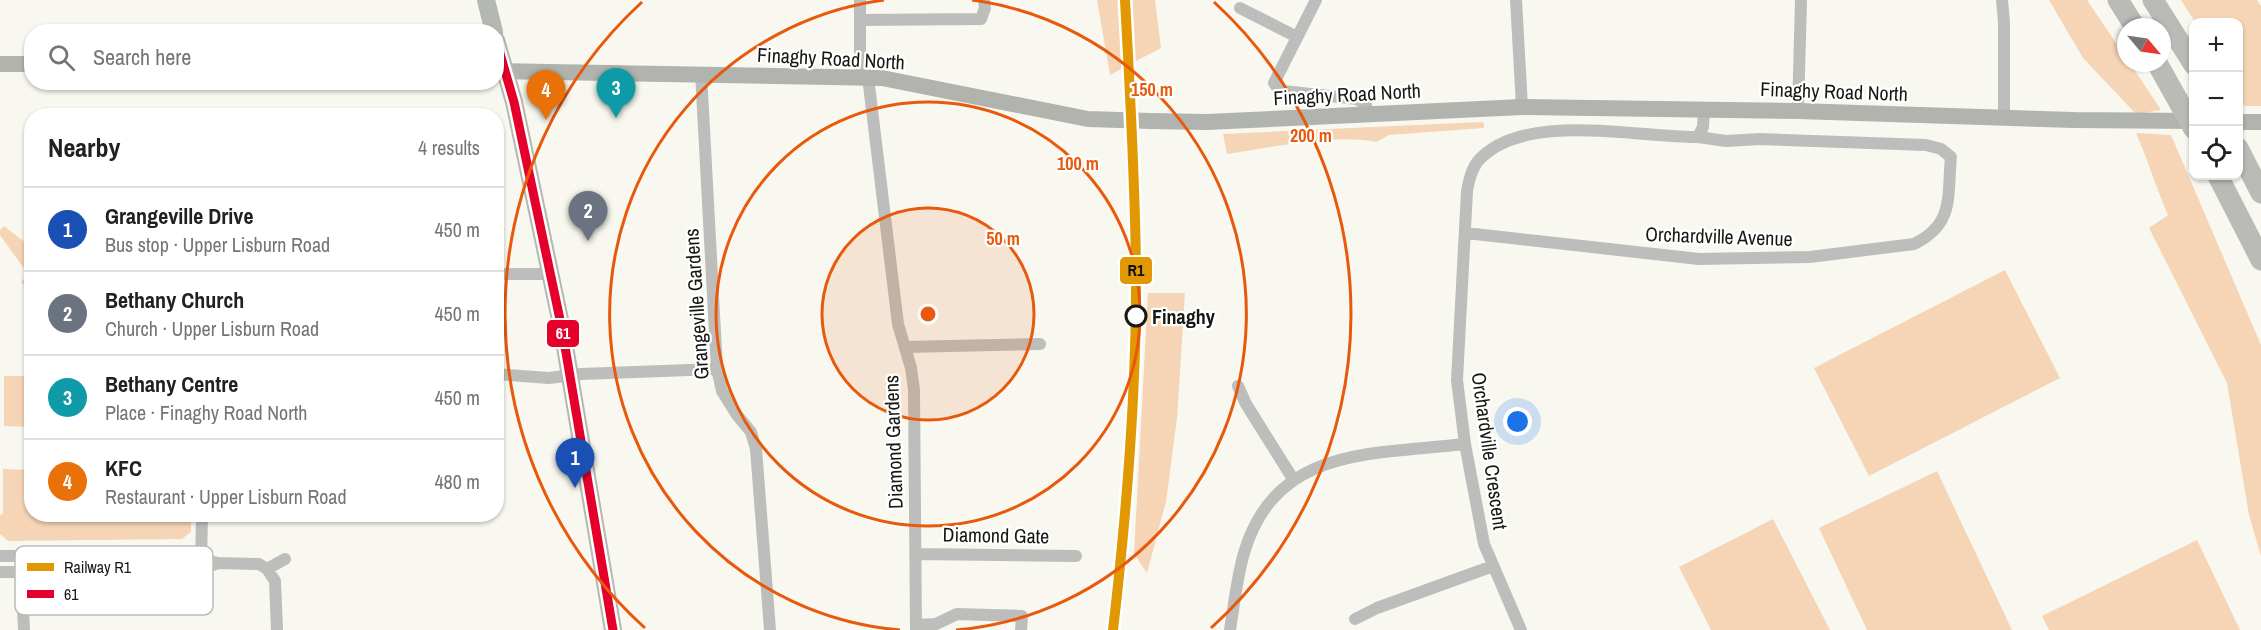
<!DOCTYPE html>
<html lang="en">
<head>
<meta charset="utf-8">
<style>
	body { margin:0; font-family:"Archivo Narrow",sans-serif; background:#f6f6f6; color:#202124 }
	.controls { position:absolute; right:18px; top:18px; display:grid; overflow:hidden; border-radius:12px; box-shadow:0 2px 4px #0004 }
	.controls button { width:54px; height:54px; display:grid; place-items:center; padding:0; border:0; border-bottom:2px solid #e0e0e0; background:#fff; color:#202124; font:30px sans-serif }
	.compass { position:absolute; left:2117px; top:18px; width:54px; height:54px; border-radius:50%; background:#fff; box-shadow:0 2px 4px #0004; rotate:119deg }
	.you { position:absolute; left:1518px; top:422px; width:21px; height:21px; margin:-15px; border:4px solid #fff; border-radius:50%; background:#1a73e8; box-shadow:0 0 0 9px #1a73e833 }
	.badge { display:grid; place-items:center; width:39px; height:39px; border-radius:50%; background:#0f766e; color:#fff; font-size:20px; font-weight:700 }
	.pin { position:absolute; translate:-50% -50px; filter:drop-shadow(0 2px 3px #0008) }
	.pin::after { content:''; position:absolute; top:32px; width:21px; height:18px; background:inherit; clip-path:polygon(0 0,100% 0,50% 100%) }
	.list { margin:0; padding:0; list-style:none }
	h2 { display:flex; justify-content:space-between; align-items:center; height:78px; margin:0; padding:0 24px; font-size:26px }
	h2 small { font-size:20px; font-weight:400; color:#757577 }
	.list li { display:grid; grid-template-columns:39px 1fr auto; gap:18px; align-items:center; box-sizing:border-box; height:84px; padding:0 24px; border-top:2px solid #e0e0e0 }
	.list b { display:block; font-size:22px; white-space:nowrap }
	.list p { margin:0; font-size:20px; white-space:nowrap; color:#757577 }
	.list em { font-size:20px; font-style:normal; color:#757577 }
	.icon { flex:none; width:33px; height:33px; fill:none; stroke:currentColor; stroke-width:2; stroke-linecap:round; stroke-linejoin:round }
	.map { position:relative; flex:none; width:2261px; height:630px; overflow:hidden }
	.search { position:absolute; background:#fff; box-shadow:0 2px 4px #0004; left:24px; top:24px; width:480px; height:66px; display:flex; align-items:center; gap:15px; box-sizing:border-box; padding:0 21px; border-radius:24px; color:#757577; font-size:22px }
	.panel { position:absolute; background:#fff; box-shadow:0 2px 4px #0004; left:24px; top:108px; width:480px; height:414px; border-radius:24px }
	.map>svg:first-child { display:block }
	.green { fill:#f5d5b5 }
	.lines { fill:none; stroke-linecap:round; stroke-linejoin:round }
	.street { stroke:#bdbebb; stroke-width:12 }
	.secondary { stroke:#b1b3af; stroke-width:16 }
	.primary { stroke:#b5b7b2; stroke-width:18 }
	.highway { stroke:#babbb6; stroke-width:21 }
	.bus-1-casing { stroke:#fff; stroke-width:14 }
	.bus-1 { stroke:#e4002b; stroke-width:9 }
	.rail-1-casing { stroke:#fff; stroke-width:15 }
	.rail-1 { stroke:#e19802; stroke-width:10 }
	.ring { fill:none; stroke:#e8590c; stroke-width:3 }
	.stop-dot { fill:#fff; stroke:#181813; stroke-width:3 }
	.labels { text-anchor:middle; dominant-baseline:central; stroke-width:4.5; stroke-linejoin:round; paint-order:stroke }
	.street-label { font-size:20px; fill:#181813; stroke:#fff }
	.stop-label { font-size:20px; font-weight:bold; fill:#181813; stroke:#fff; text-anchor:start }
	.key { fill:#fff; stroke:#babab8; stroke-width:1.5 }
	.key-label { font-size:16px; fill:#181813 }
	.centre { fill:#e8590c; stroke:#fff; stroke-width:3 }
	.ring-label { font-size:18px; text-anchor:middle; font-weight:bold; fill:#e8590c; stroke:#fff; stroke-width:4.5; stroke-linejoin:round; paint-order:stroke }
	.line-badge { stroke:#fff; stroke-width:2 }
	.badge-label { font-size:16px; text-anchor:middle; font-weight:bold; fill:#fff }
	.pale-badge-label { font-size:16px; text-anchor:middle; font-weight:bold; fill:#111 }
</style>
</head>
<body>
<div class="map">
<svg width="2261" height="630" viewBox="0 0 2261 630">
	<rect width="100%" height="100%" fill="#f8f8f0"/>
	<path class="green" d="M1097,0h58l6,48 -51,27z
		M2049,0h38l39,58v5h4l31,47 -25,4 -53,-56z
		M2181,0h76l4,6v100h-17l-5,-10 -1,-74h-43z
		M1481,122l3,1v5l-95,7 -13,7c-38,-9 -109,6 -149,12l-4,-20z
		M2136,133l35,2 90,210v211l-12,-41 -22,-132 -78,-155 19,-13c-12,-27 -20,-55 -32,-82z
		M4,226l27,21v46l-10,-11 7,-8 -28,-39v-5z
		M2005,270l55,108 -191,98 -55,-108z
		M1148,293h37l-8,125 -11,84 -19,71 -13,-19z
		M4,376h27v51l-27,-1z
		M3,469l27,1v45h161v17l-9,7 -174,2 -8,-7v-19l3,-1z
		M1937,471l75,159h-145l-48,-102z
		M1773,519l57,111h-119l-32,-63z
		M2197,540l43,90h-191l-7,-14z"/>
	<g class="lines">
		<path class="street" d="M1316,0l-42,83 4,6 5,2 74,8 9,6 1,9
			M1516,0l6,107
			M2002,0l2,22v96
			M1240,8l57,29
			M860,20l121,-1 4,-11 -1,-8
			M701,73l16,296 5,22 15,24 14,17 5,17 14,181
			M860,76v-76
			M868,77l30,247 13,44 3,22 2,240
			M1798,111l3,-111
			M1466,233l233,26 111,-2 104,-13c41,-20 33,-48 37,-87l-10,-8 -15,-4 -166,-6 -34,2 -28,-4
			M496,274h55
			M906,347l134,-3
			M496,374l53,4 32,-4 136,-5
			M1238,386l8,18 47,75
			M916,554l160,2
			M0,556l184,-1 34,8 41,1 8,5 8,12 2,49
			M21,563l3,67
			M201,565l1,-51
			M267,569l18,-10
			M0,572h183l18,-3 17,-6
			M1355,619l22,-11 116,-42
			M916,625l20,-1 21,-10 65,2 -1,14
			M1230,630c4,-25 7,-53 14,-77 32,-108 130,-98 221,-109
			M1521,630l-37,-86 -19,-100 -8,-64 10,-189c2,-10 4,-21 11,-30 45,-51 161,-23 220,-24l5,-10 1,-18"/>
		<path class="secondary" d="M0,64h32
			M496,71l386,7 206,41 62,2 57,1 315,-15 276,4 276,9 120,1
			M2238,122h23"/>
		<path class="primary" d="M486,0l8,32
			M496,40l18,62 48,227 51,301"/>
		<path class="highway" d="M2118,0l17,27
			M2153,0l41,65
			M2157,63l37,66
			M2238,148l23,45
			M2218,176l43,84"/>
		<defs>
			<path id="bus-1" d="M496,40l18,62 48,227 51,301"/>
		</defs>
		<use href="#bus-1" class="bus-1-casing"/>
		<use href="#bus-1" class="bus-1"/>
		<defs>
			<path id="rail-1" d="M1113,630c14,-120 24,-242 23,-362 -1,-90 -6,-179 -11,-268"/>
		</defs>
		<use href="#rail-1" class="rail-1-casing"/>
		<use href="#rail-1" class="rail-1"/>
	</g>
	<circle cx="928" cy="314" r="106" fill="#e8590c" fill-opacity=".12"/>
	<g class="ring">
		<circle cx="928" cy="314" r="106"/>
		<circle cx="928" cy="314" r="212"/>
		<path d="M900 630A317 317 0 0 1 884 0M972 0A317 317 0 0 1 956 630"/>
		<path d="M645 628A423 423 0 0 1 642 2M1214 2A423 423 0 0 1 1211 628"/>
	</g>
	<circle class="stop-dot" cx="1136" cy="316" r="10"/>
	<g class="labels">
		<g class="street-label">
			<text transform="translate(831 58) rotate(3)">Finaghy Road North</text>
			<text transform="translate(1834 91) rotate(2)">Finaghy Road North</text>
			<text transform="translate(1347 94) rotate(-3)">Finaghy Road North</text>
			<text transform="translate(1719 236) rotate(2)">Orchardville Avenue</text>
			<text transform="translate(696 304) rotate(-94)">Grangeville Gardens</text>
			<text transform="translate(893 442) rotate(-92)">Diamond Gardens</text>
			<text transform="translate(1490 451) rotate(82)">Orchardville Crescent</text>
			<text transform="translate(996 535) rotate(1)">Diamond Gate</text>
		</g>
		<g class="stop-label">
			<text x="1152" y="316">Finaghy</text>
		</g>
	</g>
	<rect x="15" y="546" width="198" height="69" rx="9" class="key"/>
	<rect x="27" y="563" width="27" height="8" fill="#e19802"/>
	<rect x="27" y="590" width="27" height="8" fill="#e4002b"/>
	<g class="key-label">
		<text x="64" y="573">Railway R1</text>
		<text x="64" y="600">61</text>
	</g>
	<circle cx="928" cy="314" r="9" class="centre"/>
	<g class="ring-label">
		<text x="1152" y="96">150 m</text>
		<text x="1311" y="142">200 m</text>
		<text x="1078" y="170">100 m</text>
		<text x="1003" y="245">50 m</text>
	</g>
	<g class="line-badge">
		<rect x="1119" y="256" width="34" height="29" rx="6" fill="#e19802"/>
		<rect x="546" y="319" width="34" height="29" rx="6" fill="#e4002b"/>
	</g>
	<g class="badge-label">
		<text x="563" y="339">61</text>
	</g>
	<g class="pale-badge-label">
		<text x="1136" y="276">R1</text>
	</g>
</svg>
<div class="controls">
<button>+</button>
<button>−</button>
<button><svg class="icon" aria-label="locate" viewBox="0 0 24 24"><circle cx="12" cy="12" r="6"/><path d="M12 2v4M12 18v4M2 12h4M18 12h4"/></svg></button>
</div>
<svg class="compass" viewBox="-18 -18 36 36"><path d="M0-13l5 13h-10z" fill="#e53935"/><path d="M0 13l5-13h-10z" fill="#757577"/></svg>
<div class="you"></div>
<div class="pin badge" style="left:575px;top:488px;background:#1a4fb4">1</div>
<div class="pin badge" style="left:588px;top:241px;background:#6b7280">2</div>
<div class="pin badge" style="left:616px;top:118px;background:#0f9aa8">3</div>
<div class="pin badge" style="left:546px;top:120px;background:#e8710a">4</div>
<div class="search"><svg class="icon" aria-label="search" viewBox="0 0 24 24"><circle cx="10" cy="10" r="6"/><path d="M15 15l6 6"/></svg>Search here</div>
<section class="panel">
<h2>Nearby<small>4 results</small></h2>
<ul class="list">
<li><span class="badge" style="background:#1a4fb4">1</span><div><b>Grangeville Drive</b><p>Bus stop · Upper Lisburn Road</p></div><em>450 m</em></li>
<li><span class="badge" style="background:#6b7280">2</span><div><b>Bethany Church</b><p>Church · Upper Lisburn Road</p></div><em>450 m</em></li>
<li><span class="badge" style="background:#0f9aa8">3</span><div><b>Bethany Centre</b><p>Place · Finaghy Road North</p></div><em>450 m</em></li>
<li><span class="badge" style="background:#e8710a">4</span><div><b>KFC</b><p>Restaurant · Upper Lisburn Road</p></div><em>480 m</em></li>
</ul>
</section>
</div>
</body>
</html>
